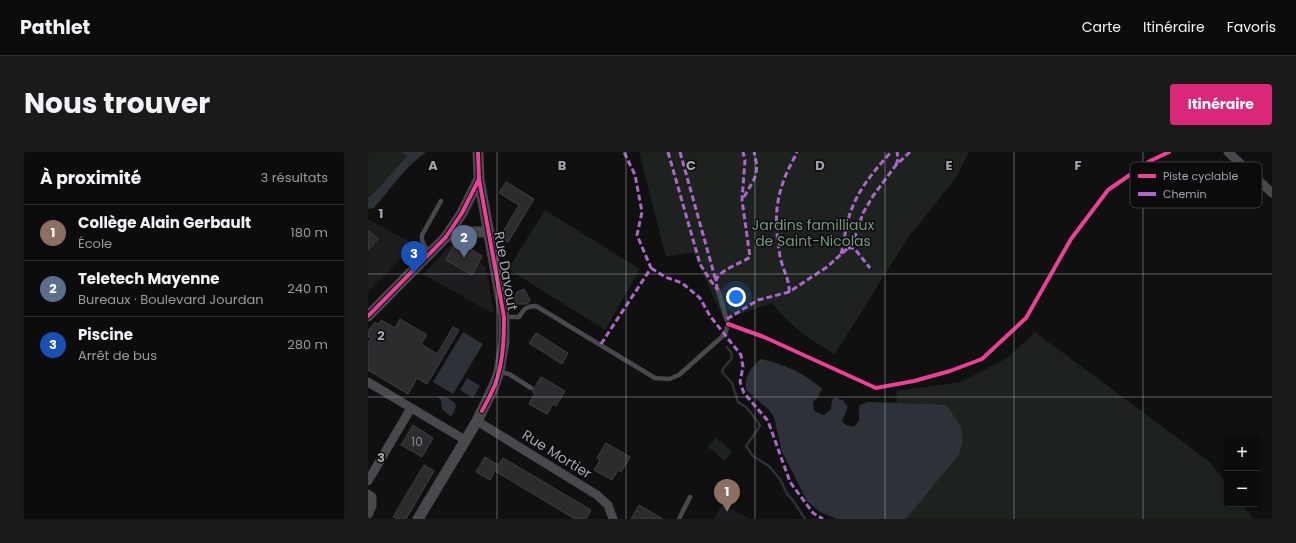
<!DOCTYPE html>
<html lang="fr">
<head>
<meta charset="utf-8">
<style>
	body { margin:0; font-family:Poppins,sans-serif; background:#1a1a1b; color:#f1f3f6 }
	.controls { position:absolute; right:12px; bottom:12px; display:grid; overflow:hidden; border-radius:4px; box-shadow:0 1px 3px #0004 }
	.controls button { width:36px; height:36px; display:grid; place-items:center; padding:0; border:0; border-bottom:1px solid #2c2c2e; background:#0c0c0d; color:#f1f3f6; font:20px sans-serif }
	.you { position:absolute; left:368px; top:145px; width:14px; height:14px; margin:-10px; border:3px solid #fff; border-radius:50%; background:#1a73e8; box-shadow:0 0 0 6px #1a73e833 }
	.badge { display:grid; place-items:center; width:26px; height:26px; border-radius:50%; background:#db2777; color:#fff; font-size:13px; font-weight:700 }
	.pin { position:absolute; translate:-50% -33px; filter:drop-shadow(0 1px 2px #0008) }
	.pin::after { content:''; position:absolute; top:21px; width:14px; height:12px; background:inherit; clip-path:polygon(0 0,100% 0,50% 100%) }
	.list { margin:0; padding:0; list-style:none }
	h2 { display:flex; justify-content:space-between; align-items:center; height:52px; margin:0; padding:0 16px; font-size:17px }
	h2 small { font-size:13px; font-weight:400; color:#9a9b9d }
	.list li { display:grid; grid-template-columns:26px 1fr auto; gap:12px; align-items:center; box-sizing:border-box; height:56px; padding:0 16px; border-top:1px solid #2c2c2e }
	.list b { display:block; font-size:15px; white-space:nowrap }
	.list p { margin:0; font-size:13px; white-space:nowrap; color:#9a9b9d }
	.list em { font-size:13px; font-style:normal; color:#9a9b9d }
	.map { position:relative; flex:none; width:904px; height:367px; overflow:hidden; border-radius:4px }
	header { display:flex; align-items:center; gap:24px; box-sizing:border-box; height:56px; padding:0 20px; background:#0c0c0d; border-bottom:1px solid #2c2c2e }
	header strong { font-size:19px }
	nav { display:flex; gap:22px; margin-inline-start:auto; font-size:14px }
	.intro { display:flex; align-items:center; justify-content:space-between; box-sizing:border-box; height:96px; padding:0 24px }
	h1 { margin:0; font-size:28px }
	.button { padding:10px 18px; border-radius:4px; background:#db2777; color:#fff; font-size:14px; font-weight:700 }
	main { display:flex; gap:24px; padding:0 24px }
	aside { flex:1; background:#0c0c0d; border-radius:4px; box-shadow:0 1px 3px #0004 }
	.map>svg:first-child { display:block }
	.built { fill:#1d1d1f }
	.green { fill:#1d221e }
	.water { fill:#2c3238 }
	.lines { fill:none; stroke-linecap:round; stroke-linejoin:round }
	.stream { stroke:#2c3238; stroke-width:2.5 }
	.building { fill:#2c2c2e; stroke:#404044 }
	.service { stroke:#48494c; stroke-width:4.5 }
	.minor { stroke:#48494c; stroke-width:9 }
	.tertiary { stroke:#48494c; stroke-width:11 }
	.quiet { stroke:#ac68c9; stroke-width:3; stroke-dasharray:6 3; stroke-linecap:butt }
	.cycleway-casing { stroke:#0b0b0c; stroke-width:6 }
	.cycleway { stroke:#ea4096; stroke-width:4 }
	.grid { fill:none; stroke:#a3a5b0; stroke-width:1; stroke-opacity:0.55 }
	.labels { text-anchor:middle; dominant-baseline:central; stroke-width:3; stroke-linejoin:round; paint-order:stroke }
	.number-label { font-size:12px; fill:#858790 }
	.park-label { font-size:14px; fill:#7b9980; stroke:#0b0b0c }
	.street-label { font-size:14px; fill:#a3a5b0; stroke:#0b0b0c }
	.key { fill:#0b0b0c; stroke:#39393d; stroke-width:1 }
	.key-label { font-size:11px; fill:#a3a5b0 }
	.grid-label { font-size:13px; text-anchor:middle; font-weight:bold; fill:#a3a5b0; stroke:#0b0b0c; stroke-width:3; stroke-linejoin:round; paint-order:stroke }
</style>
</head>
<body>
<header>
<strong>Pathlet</strong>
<nav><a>Carte</a><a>Itinéraire</a><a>Favoris</a></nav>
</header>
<div class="intro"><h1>Nous trouver</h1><a class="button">Itinéraire</a></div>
<main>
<aside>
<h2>À proximité<small>3 résultats</small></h2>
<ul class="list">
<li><span class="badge" style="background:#8d6e63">1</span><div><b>Collège Alain Gerbault</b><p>École</p></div><em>180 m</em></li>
<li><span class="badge" style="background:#5c6f8a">2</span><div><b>Teletech Mayenne</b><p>Bureaux · Boulevard Jourdan</p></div><em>240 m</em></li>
<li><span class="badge" style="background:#1a4fb4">3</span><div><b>Piscine</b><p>Arrêt de bus</p></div><em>280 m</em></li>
</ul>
</aside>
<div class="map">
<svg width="904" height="367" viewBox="0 0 904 367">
	<rect width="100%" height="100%" fill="#101011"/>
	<path class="built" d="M0,67l47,26 -47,47z
		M89,89l25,15 -3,6 7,5 8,47 -71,-40 29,-30 2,1z
		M354,352l29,15h-37z"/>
	<path class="green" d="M0,0h33l6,4 -35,39 -4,2z
		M271,0h330l-14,27 -48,60 -72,115c-24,-13 -46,-29 -63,-51l-48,17 -31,-68 -27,5z
		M177,58l95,59 -35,61 -97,-61z
		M667,180l175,130 17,22v20h15l11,15h-347l52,-63 -12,-51 -15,-1 -34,-1 -1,-12 65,-9 46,-24z
		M348,286l16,13 -7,10 -17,-14z"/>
	<path class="water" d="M33,0h25c-21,15 -35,36 -52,56l-6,1v-12l4,-2 35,-39z
		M95,180l20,12 -30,50 -20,-12z
		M393,207c22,5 44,14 61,30l-4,8 -5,5 1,9 10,4 7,-6 1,-9 3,-3 9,4 4,6 -6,14 4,4 8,2 5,-6v-15l9,-4 63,2 15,1c15,21 22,26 12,51l-52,63h-69l-17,-7 -13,-11 -25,-49 -8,-35 -5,-7 -23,-20c-2,-13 5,-24 15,-31z
		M99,226l13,8 -7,12 -13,-8z
		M71,244l9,2 7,5 1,4 -5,10 -9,-8 -1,-9 -3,-3z"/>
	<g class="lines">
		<path class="stream" d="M359,195l4,5 1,6 -9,11 -1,3 10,11 6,19 8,5 12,15 2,4 -14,20 7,10 16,10 11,13 7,15 5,5 13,20"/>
	</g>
	<path class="building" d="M138,30l28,17 -26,43 -8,-5 19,-32 -20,-12z
		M0,78l10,9 -10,11z
		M90,89l24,15 -10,19 -26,-15 10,-18z
		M156,137l6,11 -2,3 -2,1h-11v-7l2,-5z
		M32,167l27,16 -6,9 16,10 16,-27 6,3 -32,54 -10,-6 -9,16 -40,-24v-27l3,-5 -3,-1v-6l7,-9 4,2 2,-4 14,8z
		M168,181l32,20 -6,11 -33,-21z
		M173,225l24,14 -9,15 -3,-2 -6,10 -18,-10 6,-11 -3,-1z
		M45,273l20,13 -11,19 -21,-12z
		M238,291l24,14 -9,15 -3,-2 -6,10 -18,-10 6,-10 -3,-2z
		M117,305l13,8 5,-7 88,52 -5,9h-11l-80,-48 -5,9 -14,-8z
		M56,313l10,6 -28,48h-9l-4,-2z
		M271,353l24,14h-32z"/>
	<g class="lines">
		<path class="service" d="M62,101c-5,-6 -9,-10 -8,-18l19,-34
			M137,165h14c5,-8 7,-11 17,-11l119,72 14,1 10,-4 46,-41 3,-10 -10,-34
			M131,220l10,2 22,14
			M311,367l11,-22"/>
		<path class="minor" d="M860,0l44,41
			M0,230l97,58
			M109,269l120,74 11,10 5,14
			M0,329l43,-73
			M0,342l4,3v9l-4,9"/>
		<path class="tertiary" d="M78,85l22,-5h20
			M0,164l78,-79 16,-24 17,-34
			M50,367l59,-98 17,-35 5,-14 5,-30v-25l-25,-138 -1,-27"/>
		<path class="quiet" d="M300,0l32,112 10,16 8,10
			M312,0l36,129
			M528,13l2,-6 -1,-7
			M376,45c11,-20 16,-22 10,-45
			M480,96h6l16,20
			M473,102c4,-14 4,-29 10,-43 8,-23 24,-41 40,-59
			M283,116l14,9 17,6 18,15 10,18 31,39 2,12 -3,15 4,11 24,28 22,61 23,31 10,6
			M350,138c-1,-2 -2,-7 -2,-9 2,-11 26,-18 34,-24l-8,-57 3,-40 -2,-8
			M421,140c1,-12 -7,-24 -9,-36 -5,-29 -6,-51 5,-79 3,-8 8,-16 12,-25
			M359,167l31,-19 31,-8 38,-25 21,-19 8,-14 7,-21 10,-17 23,-31 14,-13
			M233,192l50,-76 -14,-33 5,-23 -7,-37 -11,-23"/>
		<defs>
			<path id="cycleway" d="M110,0l1,27 25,138c0,23 -1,46 -9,68 -4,9 -8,17 -13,26
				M0,164l78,-79 16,-24 17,-34
				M360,172l36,13 112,51 38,-7 36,-10 32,-12 44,-41 45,-79 37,-49 42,-29 19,-9"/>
		</defs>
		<use href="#cycleway" class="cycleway-casing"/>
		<use href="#cycleway" class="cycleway"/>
	</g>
	<path class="grid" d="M129,0v367M258,0v367M387,0v367M517,0v367M646,0v367M775,0v367M0,122h904M0,245h904"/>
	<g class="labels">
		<g class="number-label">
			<text x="49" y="289">10</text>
		</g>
		<g class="park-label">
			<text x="445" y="73">Jardins familliaux<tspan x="445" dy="16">de Saint-Nicolas</tspan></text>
		</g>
		<g class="street-label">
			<text transform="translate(138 119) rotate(80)">Rue Davout</text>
			<text transform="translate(189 302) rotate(32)">Rue Mortier</text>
		</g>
	</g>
	<rect x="762" y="10" width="132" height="46" rx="6" class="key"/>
	<rect x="770" y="22" width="18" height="4" fill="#ea4096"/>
	<rect x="770" y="40" width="18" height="4" fill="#ac68c9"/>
	<g class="key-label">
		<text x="795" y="28">Piste cyclable</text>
		<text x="795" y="46">Chemin</text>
	</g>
	<g class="grid-label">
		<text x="65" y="18">A</text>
		<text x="194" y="18">B</text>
		<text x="323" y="18">C</text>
		<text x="452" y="18">D</text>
		<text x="581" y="18">E</text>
		<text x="710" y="18">F</text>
		<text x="13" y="66">1</text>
		<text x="13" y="188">2</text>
		<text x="13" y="310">3</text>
	</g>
</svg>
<div class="controls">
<button>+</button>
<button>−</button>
</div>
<div class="you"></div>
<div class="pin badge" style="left:359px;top:360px;background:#8d6e63">1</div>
<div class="pin badge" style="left:96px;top:106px;background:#5c6f8a">2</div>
<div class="pin badge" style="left:46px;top:122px;background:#1a4fb4">3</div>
</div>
</main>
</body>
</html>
